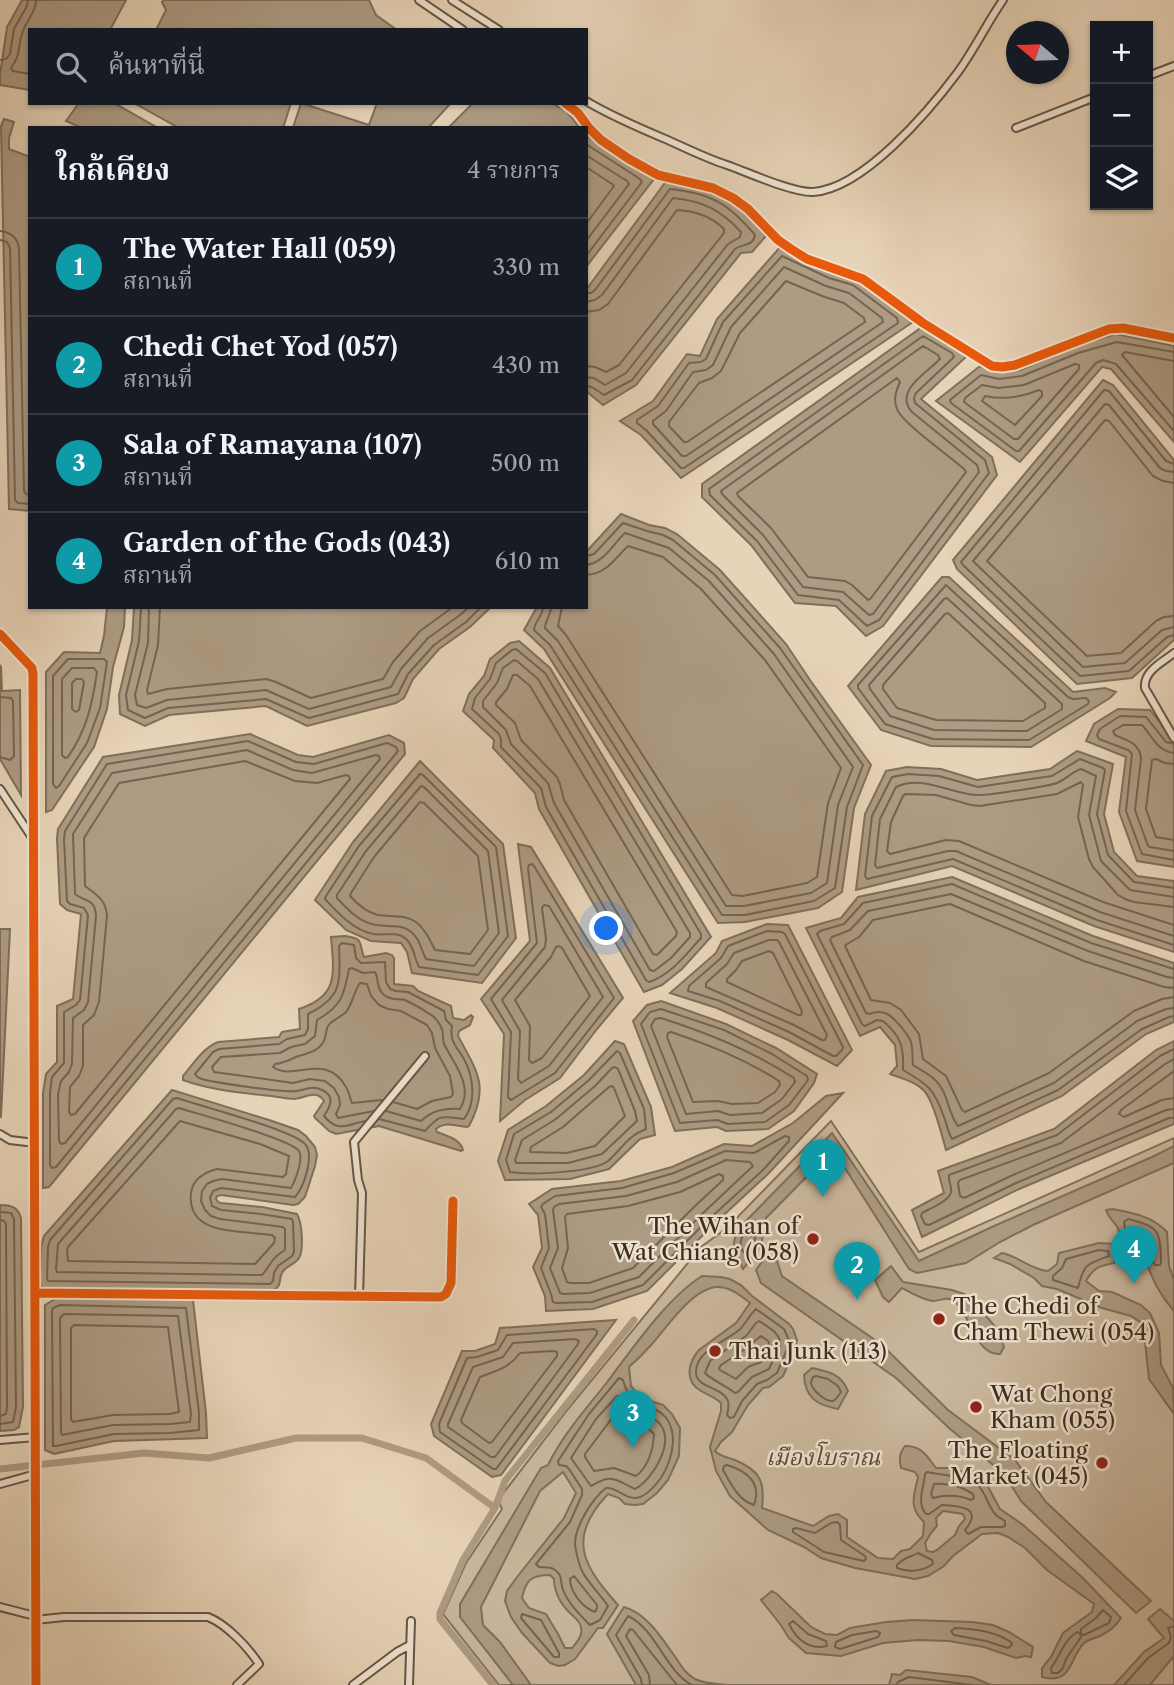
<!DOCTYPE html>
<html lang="th">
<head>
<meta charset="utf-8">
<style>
	body { margin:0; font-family:"Libre Caslon Text","Noto Serif Thai",serif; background:#20242c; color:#f1f3f6 }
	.controls { position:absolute; right:21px; top:21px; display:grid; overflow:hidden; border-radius:0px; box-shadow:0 2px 5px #0004 }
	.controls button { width:63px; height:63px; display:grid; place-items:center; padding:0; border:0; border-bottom:2px solid #363941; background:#171b24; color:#f1f3f6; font:35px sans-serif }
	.compass { position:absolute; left:1006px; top:21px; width:63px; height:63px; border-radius:50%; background:#171b24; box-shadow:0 2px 5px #0004; rotate:289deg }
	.you { position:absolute; left:607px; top:929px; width:24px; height:24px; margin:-18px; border:5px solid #fff; border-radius:50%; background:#1a73e8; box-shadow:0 0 0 10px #1a73e833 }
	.badge { display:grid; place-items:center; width:46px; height:46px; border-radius:50%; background:#c59692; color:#fff; font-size:23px; font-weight:700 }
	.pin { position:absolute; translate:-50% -58px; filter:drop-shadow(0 2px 4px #0008) }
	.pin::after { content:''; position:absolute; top:37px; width:24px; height:21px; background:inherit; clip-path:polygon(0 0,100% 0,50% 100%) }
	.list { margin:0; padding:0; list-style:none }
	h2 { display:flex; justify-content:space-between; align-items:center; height:91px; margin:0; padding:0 28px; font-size:30px }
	h2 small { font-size:23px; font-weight:400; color:#9ea1a6 }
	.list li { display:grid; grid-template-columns:46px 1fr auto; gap:21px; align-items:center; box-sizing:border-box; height:98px; padding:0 28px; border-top:2px solid #363941 }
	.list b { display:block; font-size:26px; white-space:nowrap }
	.list p { margin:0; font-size:23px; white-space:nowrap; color:#9ea1a6 }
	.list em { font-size:23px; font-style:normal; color:#9ea1a6 }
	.icon { flex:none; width:38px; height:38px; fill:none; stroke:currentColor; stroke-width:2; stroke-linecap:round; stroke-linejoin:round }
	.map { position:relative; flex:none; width:1174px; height:1685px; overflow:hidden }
	.search { position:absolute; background:#171b24; box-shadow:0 2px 5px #0004; left:28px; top:28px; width:560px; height:77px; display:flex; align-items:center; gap:18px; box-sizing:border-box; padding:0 24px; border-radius:0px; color:#9ea1a6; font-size:26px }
	.panel { position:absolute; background:#171b24; box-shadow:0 2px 5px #0004; left:28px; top:126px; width:560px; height:483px; border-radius:0px }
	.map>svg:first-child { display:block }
	.green { fill:#cab79d; stroke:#82725d; stroke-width:2 }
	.water { fill:#ad9b83; stroke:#7f6f5a; stroke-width:2; fill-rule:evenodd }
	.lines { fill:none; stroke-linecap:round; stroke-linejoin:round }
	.shore { stroke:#746450; stroke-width:2 }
	.canal { stroke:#ad9b83; stroke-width:7 }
	.street-casing { stroke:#665644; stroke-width:10 }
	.street { stroke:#efe2d0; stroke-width:6 }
	.cycleway-casing { stroke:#efe2d0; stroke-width:13 }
	.cycleway { stroke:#e8590c; stroke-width:9 }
	.poi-dot { fill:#8f2418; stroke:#efe2d0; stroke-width:2.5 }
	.labels { text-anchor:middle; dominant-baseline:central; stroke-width:5; stroke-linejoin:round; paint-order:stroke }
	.poi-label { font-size:23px; fill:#3b2d1d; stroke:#efe2d0; text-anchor:start }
	.park-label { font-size:23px; font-style:italic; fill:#584937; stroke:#efe2d0 }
</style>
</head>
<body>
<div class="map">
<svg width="1174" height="1685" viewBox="0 0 1174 1685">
	<rect width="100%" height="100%" fill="#e7d3b7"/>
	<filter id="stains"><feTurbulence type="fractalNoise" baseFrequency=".00286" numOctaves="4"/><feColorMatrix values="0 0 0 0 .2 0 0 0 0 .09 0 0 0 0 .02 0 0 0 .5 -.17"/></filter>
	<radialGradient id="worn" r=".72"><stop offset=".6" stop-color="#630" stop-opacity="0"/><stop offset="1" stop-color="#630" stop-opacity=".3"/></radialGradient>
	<path class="green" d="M831,1121l88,131 255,-114v547h-675l-56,-71 23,-51 36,-54 -4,-9 70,-91 133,-162 26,-19z"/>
	<path class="water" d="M22,0h104l-16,30h-80v60l-30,-5v-10l7,-48z
		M164,0h205l7,15 21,15h-241l10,-20 -4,-8z
		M79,103h35l44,25h-76l-16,-7z
		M134,103h157l-8,25h-104z
		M301,103l68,22 8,-22h74l-23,25h-135z
		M473,103h79l15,9 13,16h-132z
		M4,119l10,3 -5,16v11l21,8v354l-21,-2 -8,-383z
		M586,135l68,44 -68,88z
		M667,180l45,10 24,14 30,32 -14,16 -11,1 -105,132 -33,20 -17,-14v-101z
		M781,246l24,14 26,11 25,8 57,43 -232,156 -40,-43 -21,-14 33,-20 34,-47 13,2 17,-37z
		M922,327l46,28 -47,44 71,58 5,18 -114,151 -17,10 -30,-30 -41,-3 -44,-58 -49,-48v-13z
		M1116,334l58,12v96l-63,-73 -9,-2 -82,95 -84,-61 44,-35 19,6 21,-2 56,-24z
		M1103,380l10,5 61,75v180l-42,38 -55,6 -120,-115 -4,-9z
		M621,514l28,11 16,3 12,6 43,36 66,74 24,36 61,85 -17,43 -12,84 -24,16 -73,14 -27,1 -174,-274 -20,-19 13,-23h49v-55z
		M942,577h7l124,115 32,-4 11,4 -6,6 -79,49 -100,-1 -50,-16 -33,-44z
		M107,607h18l-1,20 -11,40 -6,42 -13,38 -42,63 -6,2v-140l18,-20 36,1 4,-17z
		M134,607h357l-21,20 -31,22 -26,30 -9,19 -8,5 -89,23 -41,-20 -97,9 -24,11 -25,-12 -1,-19 13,-55z
		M519,641l31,27 161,269 -29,32 -20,16 -18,7 -105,-183 -4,-16 -42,-45 1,-8 -31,-29 6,-17 15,-18 6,-17 20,-16z
		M0,665l1,2 1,24 18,-1 1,105 -21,-36z
		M1118,709l32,1 19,24 5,9v124l-37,-6 -18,-49 7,-55 -40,-16 8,-17z
		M250,734l48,21 15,2 76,-22 15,8 1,11 -356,433 -6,1v-95l3,-19 11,-12v-56l16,-7 8,-85 -14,-4 -7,-6 -3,-66 1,-9 45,-72z
		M1077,751l36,13 -9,50 10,38 23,24 37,5v71l-80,-26 -142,-60 -96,24 9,-76 21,-43 21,-4 34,2 36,11 73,-11z
		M420,761l83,83 13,94 -34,45 -70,-10 -5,-21 -6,-9 -30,-2 -25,-11 -31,-30 38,-58z
		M518,844l13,3 92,151 -26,31 -37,49 -35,22 -25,21 4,-87 -23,-35 49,-58z
		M952,877l141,59 81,27v59l-28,12 -84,62 -116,54c-4,-14 -12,-48 -21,-58 -8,-10 -24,-14 -35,-18l7,-8 -2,-21 -15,-18 -20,9 -54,-108 35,-10 17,-21z
		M767,924l21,1 64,125 -15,16 -49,-26 -71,-32 -47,-15 46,-40 6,-12z
		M0,929h10l-9,188h-1z
		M345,936c20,3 13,6 19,21l22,-4 6,2 2,3v26l19,2 5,5 33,15 2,12 11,2 7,-5 2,2 -3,8 -11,6 -1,5c19,35 32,51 11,90l-2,1c-12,-1 -22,-6 -31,2l1,3c10,4 23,7 26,18l-2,1 -82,-25 -43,8 -7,-3 -14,-13 -1,-2 10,-15c-8,-12 -18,-3 -30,-2 -7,0 -15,-2 -23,-3 -28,-3 -61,-6 -88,-16v-4c10,-12 20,-28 35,-34l61,-5 3,-5 18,-3 -1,-20c40,-13 35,-35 32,-72z
		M661,1001l65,23 50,24 41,26 -3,9 -20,28 -26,18 -42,2 -9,-4 -42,4 -42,-110 14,-16z
		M615,1041l9,3 27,63 4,28 -15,4 -31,30 -39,10 -65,1 -7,-19 10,-31 38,-24 38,-31z
		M1174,1041v83l-155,65 -97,48 -10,-27 32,-17 -6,-22 116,-42 102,-79z
		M172,1090l97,30 29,10 8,6 9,11 2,8 -2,11 -10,31 -7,7 -5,1 -72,-10 -4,1 -1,3 2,3 3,1 41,4 35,7c5,8 7,36 2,44 -4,7 -13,7 -17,15 -4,8 1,13 -10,18l-229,-3 -2,-3 -1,-4 1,-34 3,-11z
		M843,1093l-75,81 -55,51 -66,66 -54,18 -47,2 -1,-15 -12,-29 9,-19 -4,-33 -9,-11 23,-15 69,-8 51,-14 52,-23 28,2 41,-23 33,-27z
		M832,1133l87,128 75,-35 158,-69 22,-11v17l-141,62 -33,17 -34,21 -49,10 -8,-4 -66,-104 -15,-10 -62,63 -5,29 -18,22c-9,-19 -14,-22 -3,-42z
		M0,1205c11,0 18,2 21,13l2,189 -4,20 -5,3 -14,1z
		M1112,1209c21,4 40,7 55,23l2,34 5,14v31c-7,-8 -12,-15 -17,-24 -8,-14 -11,-33 -25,-40l-8,2 -10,14c-15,3 -20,4 -28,18l13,10 13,1 29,13 9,8 9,20 2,32 12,23 1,26 -25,-35 -5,-46 -4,-11 -9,-6 -29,-8 -45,-19 -15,-3 -8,-8 -24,-14 -16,-6 8,-5c16,3 29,17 46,18l9,-7 2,-11 40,-10 16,1c11,-18 -4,-19 -9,-34z
		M764,1259l13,2 5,15 99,68 67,66 67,50 31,42 105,99 -15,12 -115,-112 -17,-27 -55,-46 -53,-50 -135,-95 -5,-13z
		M891,1266l12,16 49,8 12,4 16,15 18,21 6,17 -4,7c-25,2 -30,-42 -46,-53 -7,-5 -14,0 -21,0 -11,-1 -22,-8 -31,-13l-13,14 -6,-5 -8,-17z
		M702,1276l19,1 9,2 11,6 11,11 37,28 4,5 4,11 -2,9 -12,27 -14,11 -6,1 -15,17 -16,27 -11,10 -6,9c6,6 12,6 20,9 26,11 30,22 27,48l51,18 16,-10 9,-2 9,6v17l31,21 15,1 8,-8 9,-2 13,-13 1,-14c-16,-15 -10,-26 -6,-45l-3,-5 -14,-4c-2,-9 -2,-14 4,-22 17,0 21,9 31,22h15l26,9 9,6 14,26 22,15 61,54 38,40c-6,9 -11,13 -21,18 -5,2 -12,4 -16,7 -15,15 -11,42 -42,34v-9l9,-11 12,-24 29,-21 2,-8 -47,-34 -22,-22 -17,-11 -10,-4 -16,1 -29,22 -9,10 -16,10 -13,3 -60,-11 -34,-10 -17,-11 -36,-17 -38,-34 -14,-25 -6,-24 11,-36v-8c-6,-6 -13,-8 -20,-12 -17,-10 -13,-28 -2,-41l37,-27 14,-20c-11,-9 -24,-19 -39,-15 -22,6 -44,39 -59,56 -7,8 -15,16 -23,23l2,19 10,12 22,7 9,9 8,14 -1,28 -11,24 -11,13 -14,11 -8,1 -10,-1 -6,-6 -11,-4c-42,44 -25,72 10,111l-15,23h-5l-23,31 -10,6 -7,1 -8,-3 -28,-30 -11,-16 -6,-16 2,-10 10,-14 47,-59 12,-25 -13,-21 -23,19 -59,116 2,18 17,17 31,43h-18l-53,-68v-13l81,-136 7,-3c15,-31 39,-57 60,-84 24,-32 60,-84 94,-105zM943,1511l20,3 2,5 -6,7 -4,9 -18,15 -4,2 -6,-1 -2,-8 6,-10 6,-7 -1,-8zM550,1575l4,4c0,13 7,26 17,35 4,4 10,8 10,14 2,8 -4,14 -9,20h-7l-7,-14 -12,-20 -17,-6 -7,-10c4,-18 9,-23 28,-23z
		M57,1298l136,2 13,113 1,25 -93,3 -60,13 -9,-4v-145z
		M616,1320l-115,155 -9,2 -58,-41 -3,-12 31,-73h13l20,-7 5,-16z
		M812,1368c18,4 29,6 36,23l-10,18c-21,-4 -33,-11 -34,-34z
		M772,1591l5,3 34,33 14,7 12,1 13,-7 36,-6 27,-2 59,2 21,3 16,7 24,15 -2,10 -6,-1 -9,2 -32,-11 -35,-6 -31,-1 -35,3 -42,13 -35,-3 -17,-15 -9,-14 -19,-24z
		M624,1607c23,6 39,33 52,51 5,8 10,16 19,21 10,5 22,5 33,6h-92l-29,-51z
		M1160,1609l14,12v39l-2,-2 -22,27h-36l30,-33 20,-14 -16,-19z
		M906,1670l66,7 19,8h-102l3,-11 8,1z"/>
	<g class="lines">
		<path class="shore" d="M0,60l6,-1 4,-5 4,-25 13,-23 1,-6
			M30,74l-17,-3 -2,-3c11,-15 6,-22 12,-37 4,-11 13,-19 13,-31
			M586,144l54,35 2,3 -56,74
			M586,155l41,26 2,3 -43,57
			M586,167l26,17 2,2 -28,38
			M0,231c11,1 17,6 19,17l5,243 2,3 4,1
			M0,240l7,2 3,6 5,252 3,3 12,1
			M782,256l47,22 24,7 44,33 1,5 -214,145h-3l-35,-38 -9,-7v-3l21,-14 31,-43 12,-1 5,-3 17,-37z
			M784,267l42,19 23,7 33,25 1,4 -197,134h-4l-29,-32v-3l13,-10 27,-39 13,-2 7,-5 18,-38z
			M786,281l36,15 22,7 20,15 1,4 -178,120h-3l-15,-16v-4l30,-39 13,-5 9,-7 19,-38z
			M586,293h5l4,-3 75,-101c41,4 59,15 85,46 -2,12 -12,8 -20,14l-103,131 -28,15 -12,-8 -6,-1
			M586,302l9,-2 7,-5 71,-97c30,3 48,12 68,34l-1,5 -12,7 -102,129 -21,12 -11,-7 -8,-1
			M586,312l13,-2 9,-6 69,-94c17,1 35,7 47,19v4l-105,132 -13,7 -11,-5 -9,-1
			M923,336l29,17 2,4 -38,36 -2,5 1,5 70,57 4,13 -110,147 -12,6 -28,-26 -41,-5 -41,-54 -47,-46 -1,-6z
			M923,346l15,9 2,4c-13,14 -47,32 -28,53l65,53 2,7 -106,142 -4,1 -26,-23 -40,-5 -40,-52 -41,-41 -1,-3z
			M1174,352l-57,-10 -39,11 -56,23 -23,3 -18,-4 -31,25 1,3 65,48h3l77,-88 7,-3 13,4 58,67
			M1174,361l-49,-9 -3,3 52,62
			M1075,364l4,1v4l-61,70h-4l-50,-37 1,-4 17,-13 16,3 26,-3z
			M897,378l3,4c-4,9 -7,17 -3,27 5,14 54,48 67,60l2,3 -95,126 -3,2 -16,-15 -7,-4 -37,-4 -37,-49 -33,-32 -1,-3z
			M1039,390l3,2v4l-27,29 -33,-24 3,-5c18,4 37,1 54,-6z
			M1174,464l-8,-3 -57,-70 -5,-1 -143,172 2,3 117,111 49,-5 38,-34 7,-2
			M1174,472l-8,-1 -6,-3 -51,-63 -4,-1 -132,157 110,106 42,-4 37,-33 12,-3
			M1174,483l-11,-2 -10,-5 -44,-55 -4,-1 -118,141 100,95 34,-3 35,-32 8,-4 10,-1
			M946,585l122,112 5,2 13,-1 3,3 -1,3 -59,36 -96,-1 -48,-15 -27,-36v-3z
			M947,598l115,106v5l-35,22 -93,-1 -44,-14 -20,-27 -1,-4 75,-86z
			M141,607l-2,34 -13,54 2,15 17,8 23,-10 98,-9 43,19 89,-24 10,-20 26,-29 32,-23 15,-15
			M149,607l-1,36 -13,52 2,10 9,3 21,-8 99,-10 43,19 82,-22 10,-18 27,-31 32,-23 9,-8
			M160,607l-2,38 -11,45 1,4 19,-5 99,-10 10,3 35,16 72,-19 10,-17 27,-31 33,-24
			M543,607c0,9 -9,15 -9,23l16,15 172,270h23l69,-14 21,-13 12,-81 16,-42 -83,-117 -65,-73 -42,-35 -10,-5 -16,-4 -24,-8 -29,31 -8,2
			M551,607c0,8 -6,14 -6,21l13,13 168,265h18l67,-13 16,-10 11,-78 15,-38 -79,-113 -65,-73 -40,-33 -44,-15c-12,11 -21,30 -39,32
			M562,607l-4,19 8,9 166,260 11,1 64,-13 10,-6 11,-74 13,-35 -76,-108 -64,-71 -38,-32 -35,-11c-13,12 -21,28 -42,29
			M948,613l97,90v5l-22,13 -87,-1 -39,-12 -14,-19v-4l62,-71z
			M516,649l29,24 156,261v4c-15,16 -30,37 -52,44l-3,-2 -100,-173 -5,-19 -40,-41v-8l-2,-5 -27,-25 3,-11 15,-19 6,-16 16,-13z
			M68,659h36l3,3 -7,46 -13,35 -28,43 -3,2 -3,-4v-108z
			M514,660l3,1 21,18 152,254v4l-19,21 -17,13 -4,-1 -96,-167 -6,-20 -37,-39 -5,-14 -23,-23v-6l14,-18 6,-15z
			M72,668h22l3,4c-5,33 -10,57 -29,85l-3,1 -3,-3v-76z
			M513,675h4l13,11 147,246 -1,4 -19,19 -4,-1 -89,-154 -4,-16 -3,-7 -36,-37 -6,-17 -19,-18v-3l11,-13z
			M76,679h6l2,3 -5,28 -3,2 -4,-3v-26z
			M0,697l11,1 2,3 1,55 -4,4 -10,-3
			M248,741l48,21 18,2 73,-21 9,4 2,4 -342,416 -4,1 -2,-3v-72l2,-16 12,-14v-51l12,-7 4,-5 8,-85 -4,-7 -14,-4 -3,-3 -3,-62 1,-8 42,-67z
			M1174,744l-8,-2 -20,-25 -26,-1 -20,13 -3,6 2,4 29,11 4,4 -6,57 16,43 32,6
			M247,750l46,20 19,3 64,-18 3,1 1,3 -315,384 -4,1 -2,-3 -1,-47 3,-13 8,-9 3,-8 1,-46 11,-8 4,-8 8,-86c-1,-18 -11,-14 -21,-22l-2,-60 39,-61z
			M1174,753c-16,-1 -22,-17 -32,-28h-19l-10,6 2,4c13,6 25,8 26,24l-6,51 13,36 2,1 24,4
			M245,761l50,20 22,2 29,-8 3,1 1,3 -275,335 -4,1 -2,-3 1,-25 9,-11 4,-10v-41l11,-10 5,-13 8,-86c-1,-16 -10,-21 -22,-30l-1,-48 35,-55z
			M1174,764l-9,-1 -9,-4 -4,1 -6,49 10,28 18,3
			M420,774l3,1 73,72 12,89 -30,39 -59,-8c-5,-9 -5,-22 -14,-29 -9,-7 -22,-2 -32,-4 -20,-4 -35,-21 -48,-35l1,-3 33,-50z
			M421,786l3,1 64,64 11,82 -25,33 -48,-7c-5,-9 -6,-21 -16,-28 -9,-7 -22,-4 -33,-6 -17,-2 -29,-15 -40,-27v-3l29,-44z
			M420,802l4,1 54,53 10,74 -18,24 -35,-4c-5,-10 -10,-21 -19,-28 -12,-8 -25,-5 -38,-7 -12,-3 -20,-10 -28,-19l1,-3 23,-36z
			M529,865l3,-1 2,2 80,132 -59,75 -44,27 -3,-3 3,-65 -20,-33 46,-56 -9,-75z
			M1174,888l-40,-6 -26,-27 -11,-41 8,-44 -2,-2 -23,-9 -28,17 -74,11 -39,-11 -31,-2 -16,3 -20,39 -7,60 2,3 86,-20 144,61 77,25
			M1174,897l-44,-7 -29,-29 -12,-46 7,-39 -15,-7c-9,3 -15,10 -24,14 -7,3 -72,13 -81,12 -25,-1 -55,-21 -80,-8l-16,32 -5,46 2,3 71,-17h8l144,61 74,24
			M544,905l5,1 54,91 -54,69 -28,17 -3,-4 2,-48 -18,-31 43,-53 1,-8 -4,-31z
			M1174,907l-40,-5 -9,-3 -7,-4 -25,-28 -4,-8 -11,-42 5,-32 -2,-3 -24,12 -77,12 -9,-1 -35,-10 -31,-1 -2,2 -12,26 -4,29 3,3 56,-14 13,1 144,61 71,23
			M767,931l15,1 3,2 58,113 -1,3 -6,6h-3l-42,-23 -71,-32 -32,-10 1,-5 32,-28 7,-12z
			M769,940h8l2,2 48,93 -2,5h-3l-28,-15 -88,-38v-4l21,-19 7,-11z
			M559,946l3,2 28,48 -48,62 -10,5 -3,-3 1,-34 -15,-26 36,-43 5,-10z
			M769,951l4,2 29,58 -1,4h-3l-71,-33v-3l9,-9 6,-9z
			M1174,969l-83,-26 -139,-59 -89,19 -19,21 -24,7 -3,3 45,90 3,2 12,-6 6,1c18,15 21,26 20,49 26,15 31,19 41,47 3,8 4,15 8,22l106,-49 84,-61 27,-12 5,-1
			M1174,978l-7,-1 -79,-26 -137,-57 -83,17 -18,19 -18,7 -2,3 36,73 3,1c16,-6 23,2 33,14 3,4 7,8 9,14 2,7 1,15 2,23 7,5 17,9 23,16 12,11 12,33 22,45l96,-43 83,-62 29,-12 8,-1
			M1174,988l-10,-1 -80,-26 -134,-57 -77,16 -14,17 -12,7 -2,2 26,54 19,3 11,7 18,24 4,25 23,17 16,34 3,2 84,-39 85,-62 28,-12 12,-2
			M661,1009l63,21 48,24 35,22 1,4 -19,25 -24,17 -37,2 -11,-4 -37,3 -39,-99 9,-12z
			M661,1018c49,16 89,32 133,60l1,4 -13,17 -20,14 -32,2 -12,-4 -32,3 -35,-88 4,-7z
			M671,1032c38,13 74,27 108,49l1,4 -5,7 -17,11 -26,1 -14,-3 -25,1 -26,-65 1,-4z
			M1174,1049l-14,7 -103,79 -108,40c-1,6 3,11 2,17 -1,9 -22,17 -29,21l-1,3 4,8 4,1 87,-42 153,-65h5
			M617,1051l3,2 24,56 2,20c-19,7 -24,20 -38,32 -16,12 -78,14 -98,11l-4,-12 8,-26 37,-22 38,-32z
			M1174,1059l-9,5 -104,79 -101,37 -2,3 2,13 4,2 49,-23 153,-65 8,-1
			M615,1067l3,2 17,42 2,10 -35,33 -34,9h-52l-1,-3 7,-20 34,-21 39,-33 17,-18z
			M1174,1071l-53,39 -2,4 5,3 38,-17 12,-2
			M612,1086l2,2 11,28 -30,30 -28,7 -37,-1 1,-5 32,-20 46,-40z
			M177,1098c23,8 117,32 129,47 8,12 -2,42 -11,52l-74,-9 -8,3 -3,7 2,8 9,4 40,4 31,5 1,3 1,30 -2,4 -14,10 -4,7 -1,8 -3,3 -222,-3 -1,-3 1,-31 2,-7 123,-141z
			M382,1100l-30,3c-2,-5 -3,-11 -6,-16 -20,-36 -52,-5 -73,-20l2,-3c9,-1 14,-4 21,-7 11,-4 21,-4 28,-16 2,-4 2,-12 4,-15 4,-6 13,-9 18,-14 7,-9 8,-21 14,-29l7,1 4,12 8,9 9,4 13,2 26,14 5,8 3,15 15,28 3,18 -2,3 -19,4 -15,8 -24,-7
			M179,1108c19,6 112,31 120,43 5,7 -4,30 -8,37l-69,-9 -9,2 -6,3 -5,7 -1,10 4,9 6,6 9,3 63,8 2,2v21c-14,8 -14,15 -23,25l-205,-3 -1,-3 2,-25 118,-135z
			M374,1111l-36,7 -2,-4 4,-9 -1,-8 -5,-9 -9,-7 -15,-2 -17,4 -79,-11 -2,-5 9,-10 59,-4 11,-6 14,-3 10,-8 2,-16c25,-14 27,-25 32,-51l3,-1 11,5 12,-1c4,7 1,17 9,23 7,6 13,3 21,5 4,2 19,10 23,13 6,3 11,9 14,16 2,4 0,10 2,15 10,20 30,42 16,65 -16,-1 -27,1 -39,12l-35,-10
			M180,1121l80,23 29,12 -3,18 -3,3 -66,-8c-11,3 -21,8 -25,19 -2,8 -2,15 1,22 9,25 56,21 79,25l3,3 -1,5 -19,21 -187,-3 -1,-11 1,-3z
			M365,1121c-19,4 -27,12 -41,-5 6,-9 12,-20 -2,-26 -10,-5 -17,0 -26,1 -11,2 -88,-9 -97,-13 -2,-1 -3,-3 -4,-4l18,-22 6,-3 60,-5 8,-5 18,-4 3,-6v-15c35,-17 32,-32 31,-68l3,-3 12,2 2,13 5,5 24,-1 1,20 4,7 6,2 12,1 36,19 2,9 6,6c-3,17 6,21 13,35 9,18 11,42 -1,58 -23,-3 -24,-5 -39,12l-46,-12
			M785,1136l4,1v4l-26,29 -55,50 -65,65 -51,17 -36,1 -3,-1 -2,-8 -10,-26 8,-20 -4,-34 -4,-7 2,-3 12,-8 67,-8 52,-15 51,-22 29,2z
			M726,1160l24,2 3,4 -51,48 -63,63 -49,16 -27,1 -3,-1 -10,-25 8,-20 -5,-38 1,-3 5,-3 67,-8 51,-14z
			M719,1174l4,2v4l-28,26 -62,62 -44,15h-19l-3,-1 -5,-14 6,-20 -3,-31 2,-3 61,-8 52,-14z
			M0,1212l11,1 3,6 2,188 -3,15 -13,2
			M1128,1219c32,8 32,12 33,43l-1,3h-5l-12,-20 -16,-6 -3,-17z
			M0,1220l4,1 2,3 1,182 -1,8 -6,2
			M751,1225h4l2,3c-2,10 -2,21 -13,25 -8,-10 -1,-20 7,-28z
			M1099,1250l9,1 1,5c-22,8 -25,7 -31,32l-25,-8v-4l9,-8 4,-9z
			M60,1305l126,3 13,105v17l-29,3 -56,1 -58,12h-3l-1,-135 1,-3z
			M756,1309l28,20 5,11 -1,7 -11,26 -10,7 -10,4 -15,17 -8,16 -4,1 -3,-3c1,-4 3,-12 0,-16 -7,-13 -32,-11 -31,-28 1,-21 29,-29 43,-41 7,-6 10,-15 17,-21z
			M64,1314l114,2 13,98 -1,8 -20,2 -57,1 -51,10 -1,-3 -1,-114z
			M759,1321c9,6 22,12 21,24l-11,24 -17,8 -14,15 -3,1c-8,-7 -25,-14 -30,-20l5,-12 36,-25 10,-13z
			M74,1325l94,2 11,85 -10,2 -56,1 -40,7 -2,-3v-91z
			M594,1329l3,2v3l-101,135h-3l-53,-37 -1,-8 28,-66 10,-1 21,-7 9,-15z
			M761,1336l7,5 1,2 -8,19 -13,5 -12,12 -16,-9 -1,-2 2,-3 20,-13z
			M575,1339l4,2 -1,3 -83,113h-4l-43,-30v-3l25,-57 30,-10 10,-14z
			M553,1351l4,1v4l-65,86 -3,1 -27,-20 -1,-3 19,-43c18,-7 29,-9 40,-24z
			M816,1376l12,3 10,7 3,6c-2,3 -5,8 -8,9 -8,1 -22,-12 -22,-19 0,-2 2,-4 2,-5z
			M619,1378l4,2c2,8 6,17 14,23 4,3 10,3 15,5 16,6 21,18 21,34 -1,13 -5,25 -12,36 -6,8 -15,19 -25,20 -12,1 -18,-11 -30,-10 -14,11 -31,38 -31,56 1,8 4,20 7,27 7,13 18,23 26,35l-8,14 -10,5c-10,-10 -22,-22 -27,-35 -3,-8 0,-15 -8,-20 -5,-4 -11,-2 -16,-3l-3,-3 34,-42 12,-27v-6l-13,-20 -3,-3 -7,-1 -1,-4 31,-47z
			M617,1396l3,1c5,5 9,12 16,15 8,4 18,4 24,12 15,19 -7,55 -25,65 -10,-4 -22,-15 -34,-8 -4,1 -7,4 -10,5l-20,-28 25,-39z
			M616,1413c6,2 9,6 16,9 9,4 15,4 22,12 -1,17 -5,32 -18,42l-22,-8 -20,3 -9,-14v-3z
			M727,1465c20,6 35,18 27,40 -15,-4 -23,-21 -31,-35l1,-4z
			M927,1472c16,4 42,2 54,17 6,8 8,19 15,26 2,2 6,4 9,6v5l-3,1h-21l-13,7 -3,-4c19,-23 -6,-24 -23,-25l-13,9h-3c-10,-12 -2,-26 -1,-40z
			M934,1484c14,-1 27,2 39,10l1,4 -3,2c-12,-5 -26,-5 -38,-2l-2,-4z
			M837,1522l3,3 1,15 24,16 1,3 -2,2 -40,-9 -31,-20v-3l3,-1 19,5 16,-10z
			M918,1553l14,7 1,4c-12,8 -23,9 -36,4v-3c9,-9 12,-7 21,-12z
			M574,1576l23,29v3l-2,4c-12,-4 -25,-20 -25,-33z
			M1103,1610l8,7 -2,6 -25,12 -3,-1v-5l15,-11z
			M522,1614l19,6 18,33v4h-5l-33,-39z
			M793,1621l15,13 18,7 1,5c-18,4 -30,-6 -38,-22z
			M955,1628c20,1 39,3 56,14l1,3 -4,3 -22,-7 -32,-6 -3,-4z
			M876,1631l4,2 -2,4 -38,12 -5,-2 1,-5 16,-7z
			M1077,1632l3,1 1,4 -15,22 -3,9 -5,5h-6l-1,-5c9,-12 13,-28 26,-36z
			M642,1685l-1,-6 -25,-44 12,-19c28,13 38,56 64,69
			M650,1685l-1,-10 -23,-39 4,-7 3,1 44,55
			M896,1685l2,-3 11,-5 63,8
			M1124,1685l24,-27 21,-15 2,-6 -3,-9 6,-2"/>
		<path class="canal" d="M0,1469l144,-16 65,5 87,-20h66l64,20 69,50
			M493,1685l-53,-66v-6l23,-53 32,-52 10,-27 129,-161"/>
		<defs>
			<path id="street" d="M419,0l44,30
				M452,0l47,30
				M1148,76l26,-10
				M586,101c25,15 51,26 77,37 21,9 42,20 64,27 20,7 66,28 86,27 50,-3 116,-81 145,-120 16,-22 29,-49 45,-72
				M565,103l13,10 11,15 12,12 28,19 29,16 55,13 20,10 15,11 30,31 13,9 16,10 56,20 60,44 69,43 10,1 13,-2 94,-36 14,-1 51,10
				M1016,128l79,-31
				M0,634l32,34 1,6 3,1011
				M1174,653c-11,9 -31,18 -29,35l29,50
				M0,789l33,50
				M0,1134l10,6 25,3
				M35,1293l406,4 5,-3 5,-11 2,-82
				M359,1297l3,-104 -4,-13 -4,-38 71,-86
				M0,1440l36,-3
				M0,1484l36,-10
				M0,1607l35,9
				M35,1620l29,-3h144c18,7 40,30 51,47l-22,21
				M353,1685l44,-33 13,-7
				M409,1685l2,-64"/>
		</defs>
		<use href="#street" class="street-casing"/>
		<use href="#street" class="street"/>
		<defs>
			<path id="cycleway" d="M565,103l13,10 11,15 12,12 28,19 29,16 55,13 20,10 15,11 30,31 13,9 16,10 56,20 60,44 69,43 10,1 13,-2 94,-36 14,-1 51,10
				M0,634l32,34 1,6 3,1011
				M35,1293l406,4 5,-3 5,-11 2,-82"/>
		</defs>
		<use href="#cycleway" class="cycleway-casing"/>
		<use href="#cycleway" class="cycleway"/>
	</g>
	<g class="poi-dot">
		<circle cx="813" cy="1239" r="7"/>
		<circle cx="939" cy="1319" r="7"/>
		<circle cx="715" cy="1351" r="7"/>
		<circle cx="976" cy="1407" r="7"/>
		<circle cx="1102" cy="1463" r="7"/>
	</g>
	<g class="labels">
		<g class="poi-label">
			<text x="799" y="1226" text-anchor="end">The Wihan of<tspan x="799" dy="26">Wat Chiang (058)</tspan></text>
			<text x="953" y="1306">The Chedi of<tspan x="953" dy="26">Cham Thewi (054)</tspan></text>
			<text x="729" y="1351">Thai Junk (113)</text>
			<text x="990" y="1394">Wat Chong<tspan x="990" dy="26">Kham (055)</tspan></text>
			<text x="1088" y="1450" text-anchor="end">The Floating<tspan x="1088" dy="26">Market (045)</tspan></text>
		</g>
		<g class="park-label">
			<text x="823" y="1457">เมืองโบราณ</text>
		</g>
	</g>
	<rect width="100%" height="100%" filter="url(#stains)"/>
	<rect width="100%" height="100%" fill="url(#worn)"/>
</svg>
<div class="controls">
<button>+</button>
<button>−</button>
<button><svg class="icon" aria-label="layers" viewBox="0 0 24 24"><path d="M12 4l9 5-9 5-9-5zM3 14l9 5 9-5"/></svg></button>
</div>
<svg class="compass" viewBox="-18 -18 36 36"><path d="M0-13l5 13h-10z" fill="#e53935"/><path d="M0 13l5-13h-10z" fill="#9ea1a6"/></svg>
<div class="you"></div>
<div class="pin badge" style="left:823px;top:1197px;background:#0f9aa8">1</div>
<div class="pin badge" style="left:857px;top:1300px;background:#0f9aa8">2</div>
<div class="pin badge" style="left:633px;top:1448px;background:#0f9aa8">3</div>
<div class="pin badge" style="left:1134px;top:1284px;background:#0f9aa8">4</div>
<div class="search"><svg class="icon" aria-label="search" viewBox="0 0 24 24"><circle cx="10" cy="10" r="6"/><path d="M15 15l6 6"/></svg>ค้นหาที่นี่</div>
<section class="panel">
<h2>ใกล้เคียง<small>4 รายการ</small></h2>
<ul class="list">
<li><span class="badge" style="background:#0f9aa8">1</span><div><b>The Water Hall (059)</b><p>สถานที่</p></div><em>330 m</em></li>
<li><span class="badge" style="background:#0f9aa8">2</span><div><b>Chedi Chet Yod (057)</b><p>สถานที่</p></div><em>430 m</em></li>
<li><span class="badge" style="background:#0f9aa8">3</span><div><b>Sala of Ramayana (107)</b><p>สถานที่</p></div><em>500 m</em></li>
<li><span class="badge" style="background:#0f9aa8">4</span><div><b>Garden of the Gods (043)</b><p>สถานที่</p></div><em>610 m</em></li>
</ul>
</section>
</div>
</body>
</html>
